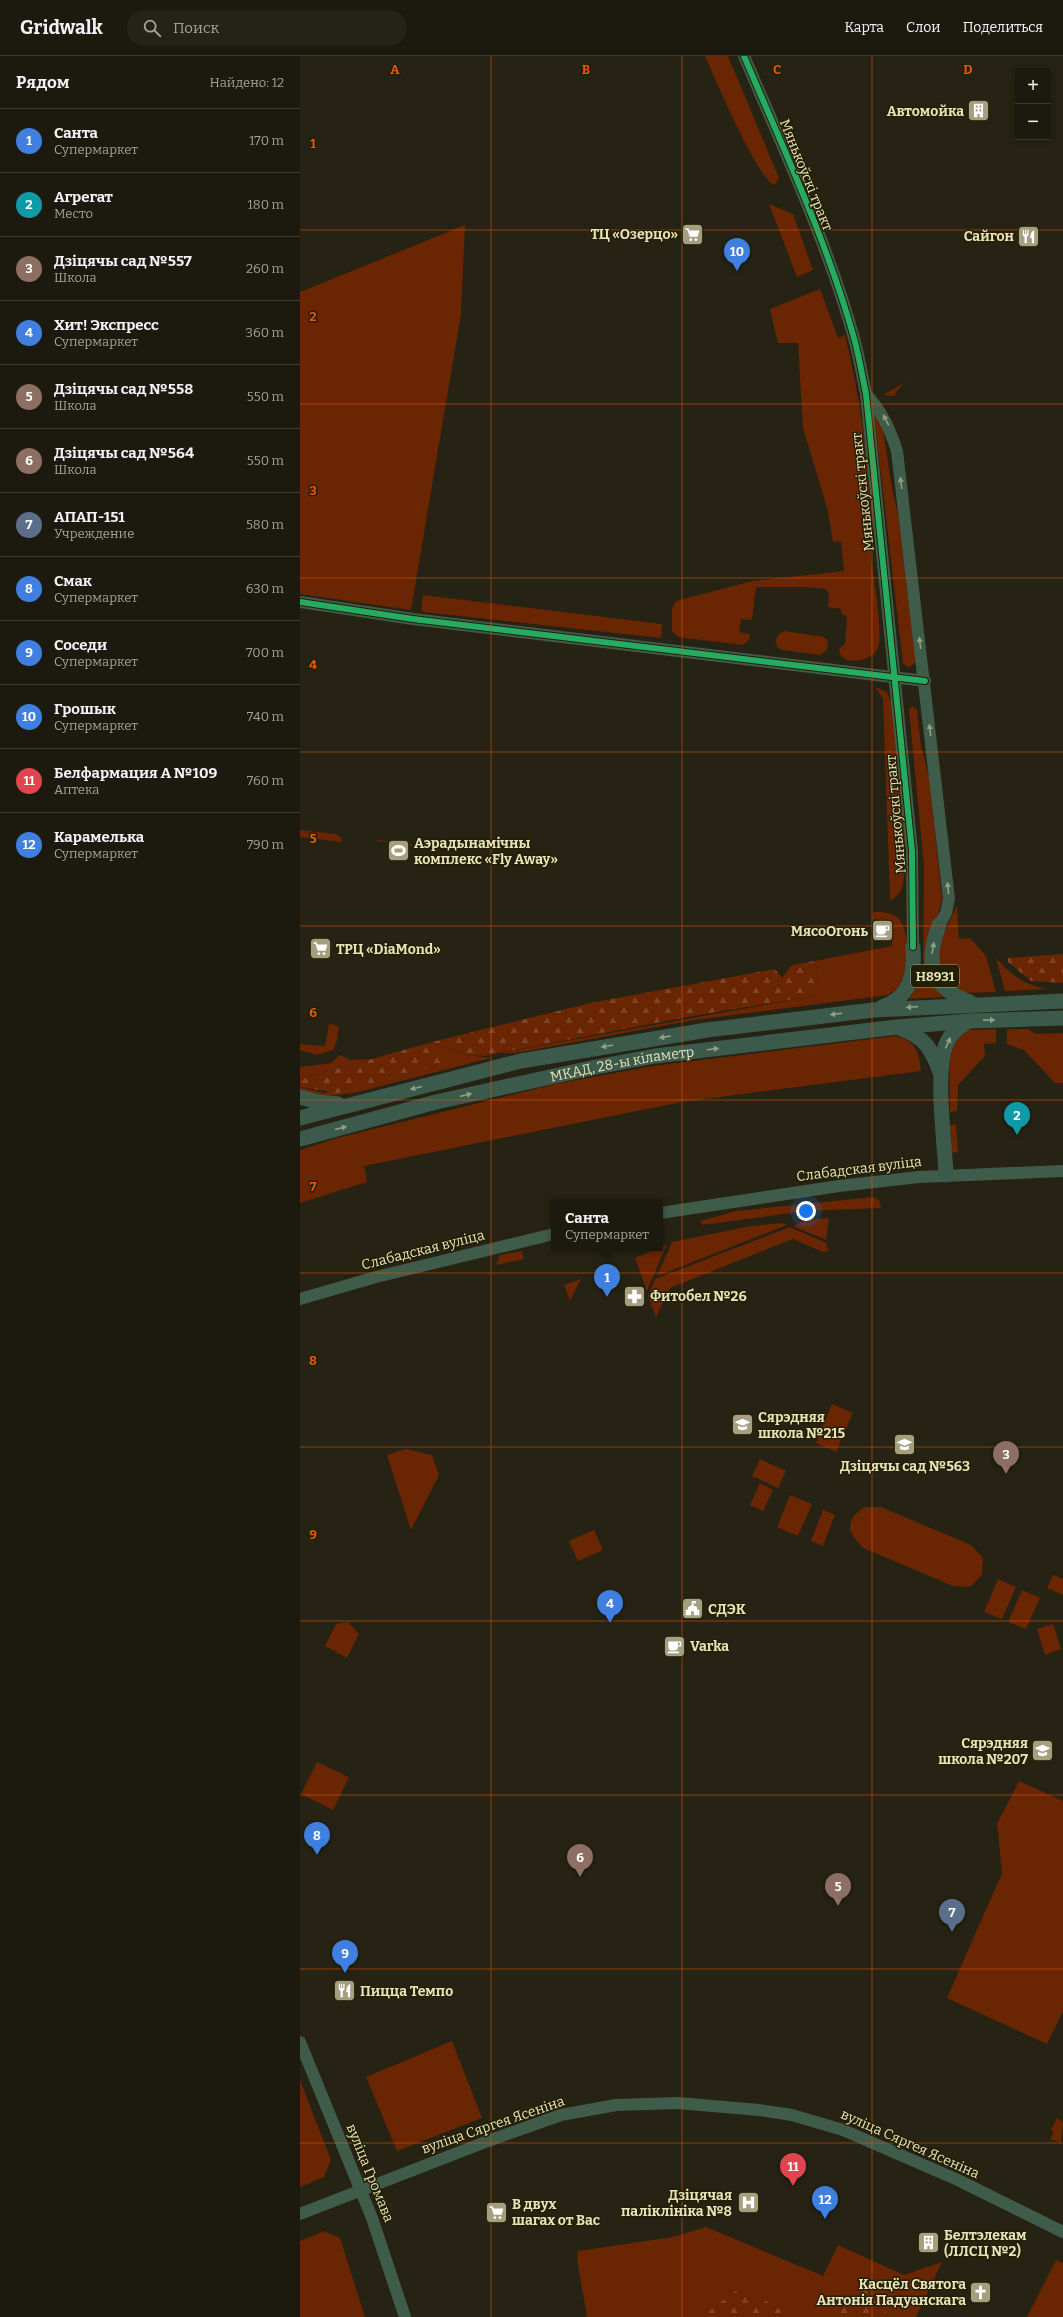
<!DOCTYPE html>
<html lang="ru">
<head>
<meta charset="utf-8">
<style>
	body { margin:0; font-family:Bitter,serif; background:#252318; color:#f1f3f6 }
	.controls { position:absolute; right:12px; top:12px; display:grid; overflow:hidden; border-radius:0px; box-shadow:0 2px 10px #0003 }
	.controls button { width:36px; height:36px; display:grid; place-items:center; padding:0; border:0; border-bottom:1px solid #3a382f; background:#1c1a0f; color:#f1f3f6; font:20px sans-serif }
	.you { position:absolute; left:506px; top:1155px; width:14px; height:14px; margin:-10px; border:3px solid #fff; border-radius:50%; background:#1a73e8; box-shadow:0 0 0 6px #1a73e833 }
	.badge { display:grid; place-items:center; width:26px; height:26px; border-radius:50%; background:#2563eb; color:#fff; font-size:13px; font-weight:700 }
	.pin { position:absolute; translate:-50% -33px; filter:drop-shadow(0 1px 2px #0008) }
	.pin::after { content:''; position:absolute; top:21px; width:14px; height:12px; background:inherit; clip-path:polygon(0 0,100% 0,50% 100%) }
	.popup { position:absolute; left:251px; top:1143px; width:112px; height:52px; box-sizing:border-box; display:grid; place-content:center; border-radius:0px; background:#1c1a0f; filter:drop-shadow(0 1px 3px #0005); font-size:13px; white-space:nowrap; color:#a0a19e }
	.popup b { font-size:15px; color:#f1f3f6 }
	.popup::after { content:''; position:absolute; left:50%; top:100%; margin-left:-8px; border:8px solid transparent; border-top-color:#1c1a0f }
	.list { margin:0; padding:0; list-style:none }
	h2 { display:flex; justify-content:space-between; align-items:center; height:52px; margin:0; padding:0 16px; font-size:17px }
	h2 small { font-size:13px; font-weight:400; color:#a0a19e }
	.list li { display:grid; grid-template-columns:26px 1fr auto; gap:12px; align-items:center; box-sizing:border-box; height:64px; padding:0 16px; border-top:1px solid #3a382f }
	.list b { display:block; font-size:15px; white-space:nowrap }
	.list p { margin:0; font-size:13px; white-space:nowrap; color:#a0a19e }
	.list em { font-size:13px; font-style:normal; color:#a0a19e }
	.icon { flex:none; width:22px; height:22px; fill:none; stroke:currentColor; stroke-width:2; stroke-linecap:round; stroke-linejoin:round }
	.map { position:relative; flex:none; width:763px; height:2261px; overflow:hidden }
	header { display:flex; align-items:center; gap:24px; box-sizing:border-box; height:56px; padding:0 20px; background:#1c1a0f; border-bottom:1px solid #3a382f }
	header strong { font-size:19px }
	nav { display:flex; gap:22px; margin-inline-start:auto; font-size:14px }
	.search { width:280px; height:36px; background:#252318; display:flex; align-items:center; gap:10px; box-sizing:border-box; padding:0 14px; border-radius:22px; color:#a0a19e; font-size:15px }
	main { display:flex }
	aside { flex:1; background:#1c1a0f }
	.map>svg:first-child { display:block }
	.green { fill:#6a2503 }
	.forest { fill:url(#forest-firs) }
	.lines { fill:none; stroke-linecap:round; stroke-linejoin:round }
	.secondary { stroke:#3f5b4a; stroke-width:12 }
	.highway { stroke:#3b5a4c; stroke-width:15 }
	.cycleway-casing { stroke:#231f04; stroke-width:8 }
	.cycleway { stroke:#26ab63; stroke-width:6 }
	.oneway { fill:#939e81 }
	.oneway2 { fill:#919e82 }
	.grid { fill:none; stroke:#e8590c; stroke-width:1; stroke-opacity:0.55 }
	.labels { text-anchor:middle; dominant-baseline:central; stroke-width:3; stroke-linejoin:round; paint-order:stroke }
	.shield { fill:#231f04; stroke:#aca882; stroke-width:1 }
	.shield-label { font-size:13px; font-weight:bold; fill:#e7e2b8 }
	.poi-label { font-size:14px; font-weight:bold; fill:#e7e2b8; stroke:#231f04; text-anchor:start }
	.street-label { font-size:14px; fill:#e7e2b8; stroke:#231f04 }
	.grid-label { font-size:13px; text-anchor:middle; font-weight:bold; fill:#e8590c; stroke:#231f04; stroke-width:3; stroke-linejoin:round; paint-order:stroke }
</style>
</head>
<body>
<header>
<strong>Gridwalk</strong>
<div class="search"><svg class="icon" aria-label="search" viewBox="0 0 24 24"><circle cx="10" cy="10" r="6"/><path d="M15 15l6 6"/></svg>Поиск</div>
<nav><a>Карта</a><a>Слои</a><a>Поделиться</a></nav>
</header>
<main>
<aside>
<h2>Рядом<small>Найдено: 12</small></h2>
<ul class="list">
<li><span class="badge" style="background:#3f7fe0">1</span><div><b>Санта</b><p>Супермаркет</p></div><em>170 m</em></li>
<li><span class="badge" style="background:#0f9aa8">2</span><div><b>Агрегат</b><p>Место</p></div><em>180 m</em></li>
<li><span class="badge" style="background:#8d6e63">3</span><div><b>Дзіцячы сад №557</b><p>Школа</p></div><em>260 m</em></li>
<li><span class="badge" style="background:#3f7fe0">4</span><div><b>Хит! Экспресс</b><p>Супермаркет</p></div><em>360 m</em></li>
<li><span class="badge" style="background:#8d6e63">5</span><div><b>Дзіцячы сад №558</b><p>Школа</p></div><em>550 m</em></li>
<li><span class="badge" style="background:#8d6e63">6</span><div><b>Дзіцячы сад №564</b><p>Школа</p></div><em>550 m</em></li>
<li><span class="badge" style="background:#5c6f8a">7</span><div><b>АПАП-151</b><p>Учреждение</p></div><em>580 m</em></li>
<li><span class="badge" style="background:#3f7fe0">8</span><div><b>Смак</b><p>Супермаркет</p></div><em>630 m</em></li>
<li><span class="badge" style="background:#3f7fe0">9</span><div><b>Соседи</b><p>Супермаркет</p></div><em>700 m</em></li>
<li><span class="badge" style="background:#3f7fe0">10</span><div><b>Грошык</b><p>Супермаркет</p></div><em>740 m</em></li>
<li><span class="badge" style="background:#e0444e">11</span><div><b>Белфармация А №109</b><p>Аптека</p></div><em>760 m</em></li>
<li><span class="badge" style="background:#3f7fe0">12</span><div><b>Карамелька</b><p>Супермаркет</p></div><em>790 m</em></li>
</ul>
</aside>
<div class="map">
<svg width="763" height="2261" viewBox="0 0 763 2261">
	<defs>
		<pattern id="forest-firs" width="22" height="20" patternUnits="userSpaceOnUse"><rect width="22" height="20" fill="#6a2503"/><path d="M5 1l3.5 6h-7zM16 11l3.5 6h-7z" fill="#7f4426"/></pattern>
	</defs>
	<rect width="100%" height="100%" fill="#262314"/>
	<path class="green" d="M405,0h23l51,122 -4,7c-17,-4 -61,-109 -70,-129z
		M469,148l24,10 20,56 -16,7z
		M165,169l-4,89 -50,296 -111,-16v-302z
		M520,233l18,49 7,-3c15,61 24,126 26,189 1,10 0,20 0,30 1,20 14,82 6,96 -7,12 -37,17 -38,-1l6,-5 2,-27 -6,-4v-4l-13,-2 1,-13 -3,-5 -20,-2h-50l-4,33 -11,-1 -2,13 11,2 -1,6 -6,5 -65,-8 -6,-6v-23l4,-7 76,-20 92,-10 -3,-30 -8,1 -5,-31 -25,-83 -5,-85h-20l-8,-34z
		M611,323l-10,7 -7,10 -11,-1z
		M574,358l8,9 10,65 6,26 18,148 -7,6 -6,-5z
		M123,539l239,29 -1,14 -238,-26 -2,-3z
		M485,575l39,6 4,4 -1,9 -7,5 -37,-5 -5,-2 -3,-7 5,-8z
		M575,631l12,5 5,13 15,142h-3c0,16 5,47 -14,53l-7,-202z
		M612,650l5,4 4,36 8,31 13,123 -5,17 -4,67 10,13 -34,2 7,-12 7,-20 1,-101 -15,-156z
		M0,774l36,4 4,2 2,6 -42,-5z
		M78,784l59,8 4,2 -64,-9z
		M657,849l2,34 11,-1 16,18 10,36 -33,1 -20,-13 -6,-16 5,-27z
		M573,856c8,0 17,0 24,5 6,5 7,12 9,19 4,21 4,48 -18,59l-194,25 -178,33h-16l319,-58v-13l-4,-21 77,-15v-24l-20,-3z
		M696,902c18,19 26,26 51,31l-42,2z
		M29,968l7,1 3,3 -2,13 -4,9 -16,5 -17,-5v-6l25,2z
		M696,973v14l-12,1 1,12 -27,29 -1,26 -7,1 -1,-59 2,-9 15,-14z
		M707,973h21l8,5 27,-1v50h-8l-31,-33 -17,-6z
		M595,980c21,4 24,16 26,35l-239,31 -318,64 3,16 -67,21v-53l37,-12 223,-55 93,-17z
		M144,990l18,8 29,4 -137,35 -26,3 -28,-5v-4l24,6 124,-33 -4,-9z
		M40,999l10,5 21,-1 -71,20v-12l31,-4z
		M656,1068l2,28 -7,1 -1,-28z
		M573,1141l6,3 2,8 -75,3 -104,14 -2,-4 36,-10z
		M529,1162l-3,22 -33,-14 14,-6z
		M481,1167l6,2 -130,51 15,-34 79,-16z
		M490,1171l36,16 3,8 -6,1 -30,-13 -123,49 -14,29 -8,-21 7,-17z
		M367,1188l-20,47 -12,-33z
		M222,1195l2,8 -28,6 4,-10z
		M281,1223l-11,22 -6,-16z
		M532,1348l21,9 -17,39 -20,-9z
		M106,1393l26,6 7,20 -28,55 -24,-75z
		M460,1403l26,12 -8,17 -26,-12z
		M460,1427l13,7 -10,21 -13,-6z
		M490,1439l22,9 -14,32 -21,-9z
		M564,1451h17l90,38 12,13 -1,17 -12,12 -17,-1 -90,-38c-16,-17 -19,-26 1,-41z
		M523,1454l12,5 -12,31 -12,-5z
		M294,1474l9,20 -25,11 -9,-20z
		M753,1519l10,4v16l-16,-7z
		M698,1523l18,8 -14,32 -18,-7z
		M722,1534l18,8 -14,31 -18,-7z
		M48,1566l11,12 -12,24 -22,-12 11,-22z
		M753,1568l8,25 -16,6 -8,-26z
		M17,1706l32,15 -16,33 -32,-16z
		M719,1725l44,20v210l-16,33 -100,-46 55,-125 -5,-49z
		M152,1985l30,77 -85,33 -31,-74z
		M0,2024l31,80 -7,17 -24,10z
		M757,2062l6,4 -2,21 -11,-4 4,-7 -3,-2z
		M406,2171l117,49 15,-31 66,30 38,-13 -26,55h-329l-10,-58 1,-8 95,-14z
		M24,2175l16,7 25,79h-65v-76z
		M756,2204l7,3v54h-36z"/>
	<path class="forest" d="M763,898v29l-32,-2 -23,-19v-4z
		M515,905l4,21v13l-126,21 -210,40 -21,-2 -17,-8 -1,5 4,9 -4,4 -107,29 -37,-6v-8l136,-38 154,-38 185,-34 7,9 10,-13z
		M441,2231l52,30h-92z
		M565,2233l25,28h-71z"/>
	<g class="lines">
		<path class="secondary" d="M444,0c39,92 83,185 110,282 5,18 8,37 12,56l46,457 1,96
			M566,338c16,18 24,35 31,57l52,448 -3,14 -7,12
			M0,546l113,17 512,62
			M360,1157l179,-27 80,-9 144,-6
			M0,1243l76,-22 178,-43
			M0,1986l72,176 33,99
			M0,2158l188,-73 73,-26 55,-10 62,-2 81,7 33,5 51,15 115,50 105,52"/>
		<g class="highway">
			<path d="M639,869c-14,37 -9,63 31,77"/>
			<path d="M582,951c29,-10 33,-33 31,-60"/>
			<path d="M599,972c26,9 32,20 41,44"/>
			<path d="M0,1041l18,5 20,2"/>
			<path d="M0,1062l221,-57 186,-31 167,-20 189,-9"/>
			<path id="s1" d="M0,1083l136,-37 155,-34 64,-12 242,-29 72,-6 94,-3"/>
			<path d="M646,1119c-1,-32 -12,-105 1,-133 4,-9 13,-16 22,-21"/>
		</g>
		<defs>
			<path id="cycleway" d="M444,0c39,92 83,185 110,282 5,18 8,37 12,56l46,457 1,96
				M0,546l113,17 512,62"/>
		</defs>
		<use href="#cycleway" class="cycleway-casing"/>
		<use href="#cycleway" class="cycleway"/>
	</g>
	<defs><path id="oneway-solid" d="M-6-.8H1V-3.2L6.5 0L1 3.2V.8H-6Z"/></defs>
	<g class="oneway">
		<use href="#oneway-solid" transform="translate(586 364) rotate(-117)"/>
		<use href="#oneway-solid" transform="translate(601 427) rotate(-98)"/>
		<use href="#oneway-solid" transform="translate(620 587) rotate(-97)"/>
		<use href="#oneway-solid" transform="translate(630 674) rotate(-96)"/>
		<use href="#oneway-solid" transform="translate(648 832) rotate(-95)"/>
	</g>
	<g class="oneway2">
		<use href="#oneway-solid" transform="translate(633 892) rotate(-81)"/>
		<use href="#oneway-solid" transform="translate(612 951) rotate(176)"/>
		<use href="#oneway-solid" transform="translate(536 958) rotate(173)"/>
		<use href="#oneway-solid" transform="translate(689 964) rotate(-1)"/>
		<use href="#oneway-solid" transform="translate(365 981) rotate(171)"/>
		<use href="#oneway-solid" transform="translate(648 987) rotate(-65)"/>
		<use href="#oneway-solid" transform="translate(307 990) rotate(170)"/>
		<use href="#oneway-solid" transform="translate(413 993) rotate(-7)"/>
		<use href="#oneway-solid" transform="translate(116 1032) rotate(166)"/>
		<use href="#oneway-solid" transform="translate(166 1039) rotate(-13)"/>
		<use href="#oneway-solid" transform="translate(41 1072) rotate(-15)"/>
	</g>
	<path class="grid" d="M191,0v2261M382,0v2261M572,0v2261M0,174h763M0,348h763M0,522h763M0,696h763M0,870h763M0,1044h763M0,1217h763M0,1391h763M0,1565h763M0,1739h763M0,1913h763M0,2087h763"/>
	<defs>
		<symbol id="building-square" viewBox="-11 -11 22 22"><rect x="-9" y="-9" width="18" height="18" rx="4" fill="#a39f7f" stroke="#231f04"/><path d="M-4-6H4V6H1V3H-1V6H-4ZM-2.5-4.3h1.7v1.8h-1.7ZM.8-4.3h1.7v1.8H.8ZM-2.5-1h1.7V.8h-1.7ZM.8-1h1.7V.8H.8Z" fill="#fff"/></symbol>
		<symbol id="supermarket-square" viewBox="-11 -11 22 22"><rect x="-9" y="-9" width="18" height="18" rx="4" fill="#a39f7f" stroke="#231f04"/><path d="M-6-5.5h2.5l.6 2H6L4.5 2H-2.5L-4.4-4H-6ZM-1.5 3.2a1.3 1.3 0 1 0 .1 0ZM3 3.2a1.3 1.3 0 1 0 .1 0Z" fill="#fff"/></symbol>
		<symbol id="restaurant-square" viewBox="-11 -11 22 22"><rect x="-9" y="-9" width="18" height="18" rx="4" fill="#a39f7f" stroke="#231f04"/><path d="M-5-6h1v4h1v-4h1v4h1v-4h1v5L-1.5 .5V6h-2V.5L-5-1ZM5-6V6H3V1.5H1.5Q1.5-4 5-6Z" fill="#fff"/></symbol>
		<symbol id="stadium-square" viewBox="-11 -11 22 22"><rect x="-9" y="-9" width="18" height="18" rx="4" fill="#a39f7f" stroke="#231f04"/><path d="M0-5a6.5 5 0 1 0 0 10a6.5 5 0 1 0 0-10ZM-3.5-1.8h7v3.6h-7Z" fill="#fff"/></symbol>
		<symbol id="cafe-square" viewBox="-11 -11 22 22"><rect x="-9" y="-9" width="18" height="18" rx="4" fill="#a39f7f" stroke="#231f04"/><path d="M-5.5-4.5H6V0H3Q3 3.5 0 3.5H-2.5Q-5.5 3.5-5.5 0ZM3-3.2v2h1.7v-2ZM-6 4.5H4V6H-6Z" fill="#fff"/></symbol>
		<symbol id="pharmacy-square" viewBox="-11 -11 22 22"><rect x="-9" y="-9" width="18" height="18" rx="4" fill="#a39f7f" stroke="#231f04"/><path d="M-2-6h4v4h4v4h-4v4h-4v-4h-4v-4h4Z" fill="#fff"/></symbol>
		<symbol id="school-square" viewBox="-11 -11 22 22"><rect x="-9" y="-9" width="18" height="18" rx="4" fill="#a39f7f" stroke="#231f04"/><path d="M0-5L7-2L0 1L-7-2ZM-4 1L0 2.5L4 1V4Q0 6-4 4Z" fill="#fff"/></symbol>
		<symbol id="civic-square" viewBox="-11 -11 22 22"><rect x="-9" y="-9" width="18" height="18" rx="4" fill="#a39f7f" stroke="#231f04"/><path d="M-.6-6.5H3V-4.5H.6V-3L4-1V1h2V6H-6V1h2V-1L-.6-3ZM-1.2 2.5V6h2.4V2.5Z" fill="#fff"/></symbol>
		<symbol id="hospital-square" viewBox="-11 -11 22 22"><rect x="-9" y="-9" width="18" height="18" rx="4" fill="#a39f7f" stroke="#231f04"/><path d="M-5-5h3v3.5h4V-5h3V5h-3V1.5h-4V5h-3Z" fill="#fff"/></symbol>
		<symbol id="church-square" viewBox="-11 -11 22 22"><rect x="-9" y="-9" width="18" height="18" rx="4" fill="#a39f7f" stroke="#231f04"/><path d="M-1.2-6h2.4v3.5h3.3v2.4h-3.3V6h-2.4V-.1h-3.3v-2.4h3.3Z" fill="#fff"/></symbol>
	</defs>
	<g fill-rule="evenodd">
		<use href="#building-square" x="666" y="42" width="25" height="25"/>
		<use href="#supermarket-square" x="380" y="166" width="25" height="25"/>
		<use href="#restaurant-square" x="716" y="168" width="25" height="25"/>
		<use href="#stadium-square" x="86" y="782" width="25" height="25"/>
		<use href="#cafe-square" x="570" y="862" width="25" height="25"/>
		<use href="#supermarket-square" x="8" y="880" width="25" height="25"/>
		<use href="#pharmacy-square" x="322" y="1228" width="25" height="25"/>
		<use href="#school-square" x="430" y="1356" width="25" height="25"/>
		<use href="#school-square" x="592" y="1376" width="25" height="25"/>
		<use href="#civic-square" x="380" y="1540" width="25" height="25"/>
		<use href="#cafe-square" x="362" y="1578" width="25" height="25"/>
		<use href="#school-square" x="730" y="1682" width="25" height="25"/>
		<use href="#restaurant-square" x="32" y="1922" width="25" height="25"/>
		<use href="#hospital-square" x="436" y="2134" width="25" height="25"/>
		<use href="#supermarket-square" x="184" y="2144" width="25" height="25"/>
		<use href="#building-square" x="616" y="2174" width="25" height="25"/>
		<use href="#church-square" x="668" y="2224" width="25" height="25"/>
	</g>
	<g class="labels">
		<rect class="shield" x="611" y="909" width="48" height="22" rx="3"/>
		<g class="shield-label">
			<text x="635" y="920">Н8931</text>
		</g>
		<g class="poi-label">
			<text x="664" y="55" text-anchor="end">Автомойка</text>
			<text x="378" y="178" text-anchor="end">ТЦ «Озерцо»</text>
			<text x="714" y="180" text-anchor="end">Сайгон</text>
			<text x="114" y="787">Аэрадынамічны<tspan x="114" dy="16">комплекс «Fly Away»</tspan></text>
			<text x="568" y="875" text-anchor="end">МясоОгонь</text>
			<text x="36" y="893">ТРЦ «DiaMond»</text>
			<text x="350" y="1240">Фитобел №26</text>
			<text x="458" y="1361">Сярэдняя<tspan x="458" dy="16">школа №215</tspan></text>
			<text x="605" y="1410" text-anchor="middle">Дзіцячы сад №563</text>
			<text x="408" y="1553">СДЭК</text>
			<text x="390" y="1590">Varka</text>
			<text x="728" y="1687" text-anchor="end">Сярэдняя<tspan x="728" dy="16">школа №207</tspan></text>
			<text x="60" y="1935">Пицца Темпо</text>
			<text x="432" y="2139" text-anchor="end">Дзіцячая<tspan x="432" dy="16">паліклініка №8</tspan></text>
			<text x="212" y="2148">В двух<tspan x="212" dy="16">шагах от Вас</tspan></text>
			<text x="644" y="2179">Белтэлекам<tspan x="644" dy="16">(ЛЛСЦ №2)</tspan></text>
			<text x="666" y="2228" text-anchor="end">Касцёл Святога<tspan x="666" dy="16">Антонія Падуанскага</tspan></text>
		</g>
		<g class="street-label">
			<text transform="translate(506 119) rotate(68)">Мянькоўскі тракт</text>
			<text transform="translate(563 436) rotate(-96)">Мянькоўскі тракт</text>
			<text transform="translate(596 758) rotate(-95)">Мянькоўскі тракт</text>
			<text stroke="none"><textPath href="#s1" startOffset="331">МКАД, 28-ы кіламетр</textPath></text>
			<text transform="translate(559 1113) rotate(-7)">Слабадская вуліца</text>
			<text transform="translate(123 1194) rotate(-14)">Слабадская вуліца</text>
			<text transform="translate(193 2069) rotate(-19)">вуліца Сяргея Ясеніна</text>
			<text transform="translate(610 2088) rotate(24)">вуліца Сяргея Ясеніна</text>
			<text transform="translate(70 2117) rotate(68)">вуліца Громава</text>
		</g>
	</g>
	<g class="grid-label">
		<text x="95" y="18">A</text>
		<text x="286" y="18">B</text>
		<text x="477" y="18">C</text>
		<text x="668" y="18">D</text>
		<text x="13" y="92">1</text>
		<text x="13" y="265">2</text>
		<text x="13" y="439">3</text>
		<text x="13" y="613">4</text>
		<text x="13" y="787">5</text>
		<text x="13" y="961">6</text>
		<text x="13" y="1135">7</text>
		<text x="13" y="1309">8</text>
		<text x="13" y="1483">9</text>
	</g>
</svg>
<div class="controls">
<button>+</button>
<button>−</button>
</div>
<div class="you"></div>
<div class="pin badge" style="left:307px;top:1241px;background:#3f7fe0">1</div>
<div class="popup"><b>Санта</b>Супермаркет</div>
<div class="pin badge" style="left:717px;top:1079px;background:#0f9aa8">2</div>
<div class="pin badge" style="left:706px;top:1418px;background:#8d6e63">3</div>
<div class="pin badge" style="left:310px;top:1567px;background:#3f7fe0">4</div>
<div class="pin badge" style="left:538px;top:1850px;background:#8d6e63">5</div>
<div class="pin badge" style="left:280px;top:1821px;background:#8d6e63">6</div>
<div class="pin badge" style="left:652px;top:1876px;background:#5c6f8a">7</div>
<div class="pin badge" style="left:17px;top:1799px;background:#3f7fe0">8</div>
<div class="pin badge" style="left:45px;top:1917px;background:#3f7fe0">9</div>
<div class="pin badge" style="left:437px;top:215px;background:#3f7fe0">10</div>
<div class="pin badge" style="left:493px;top:2130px;background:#e0444e">11</div>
<div class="pin badge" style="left:525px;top:2163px;background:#3f7fe0">12</div>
</div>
</main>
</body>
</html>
